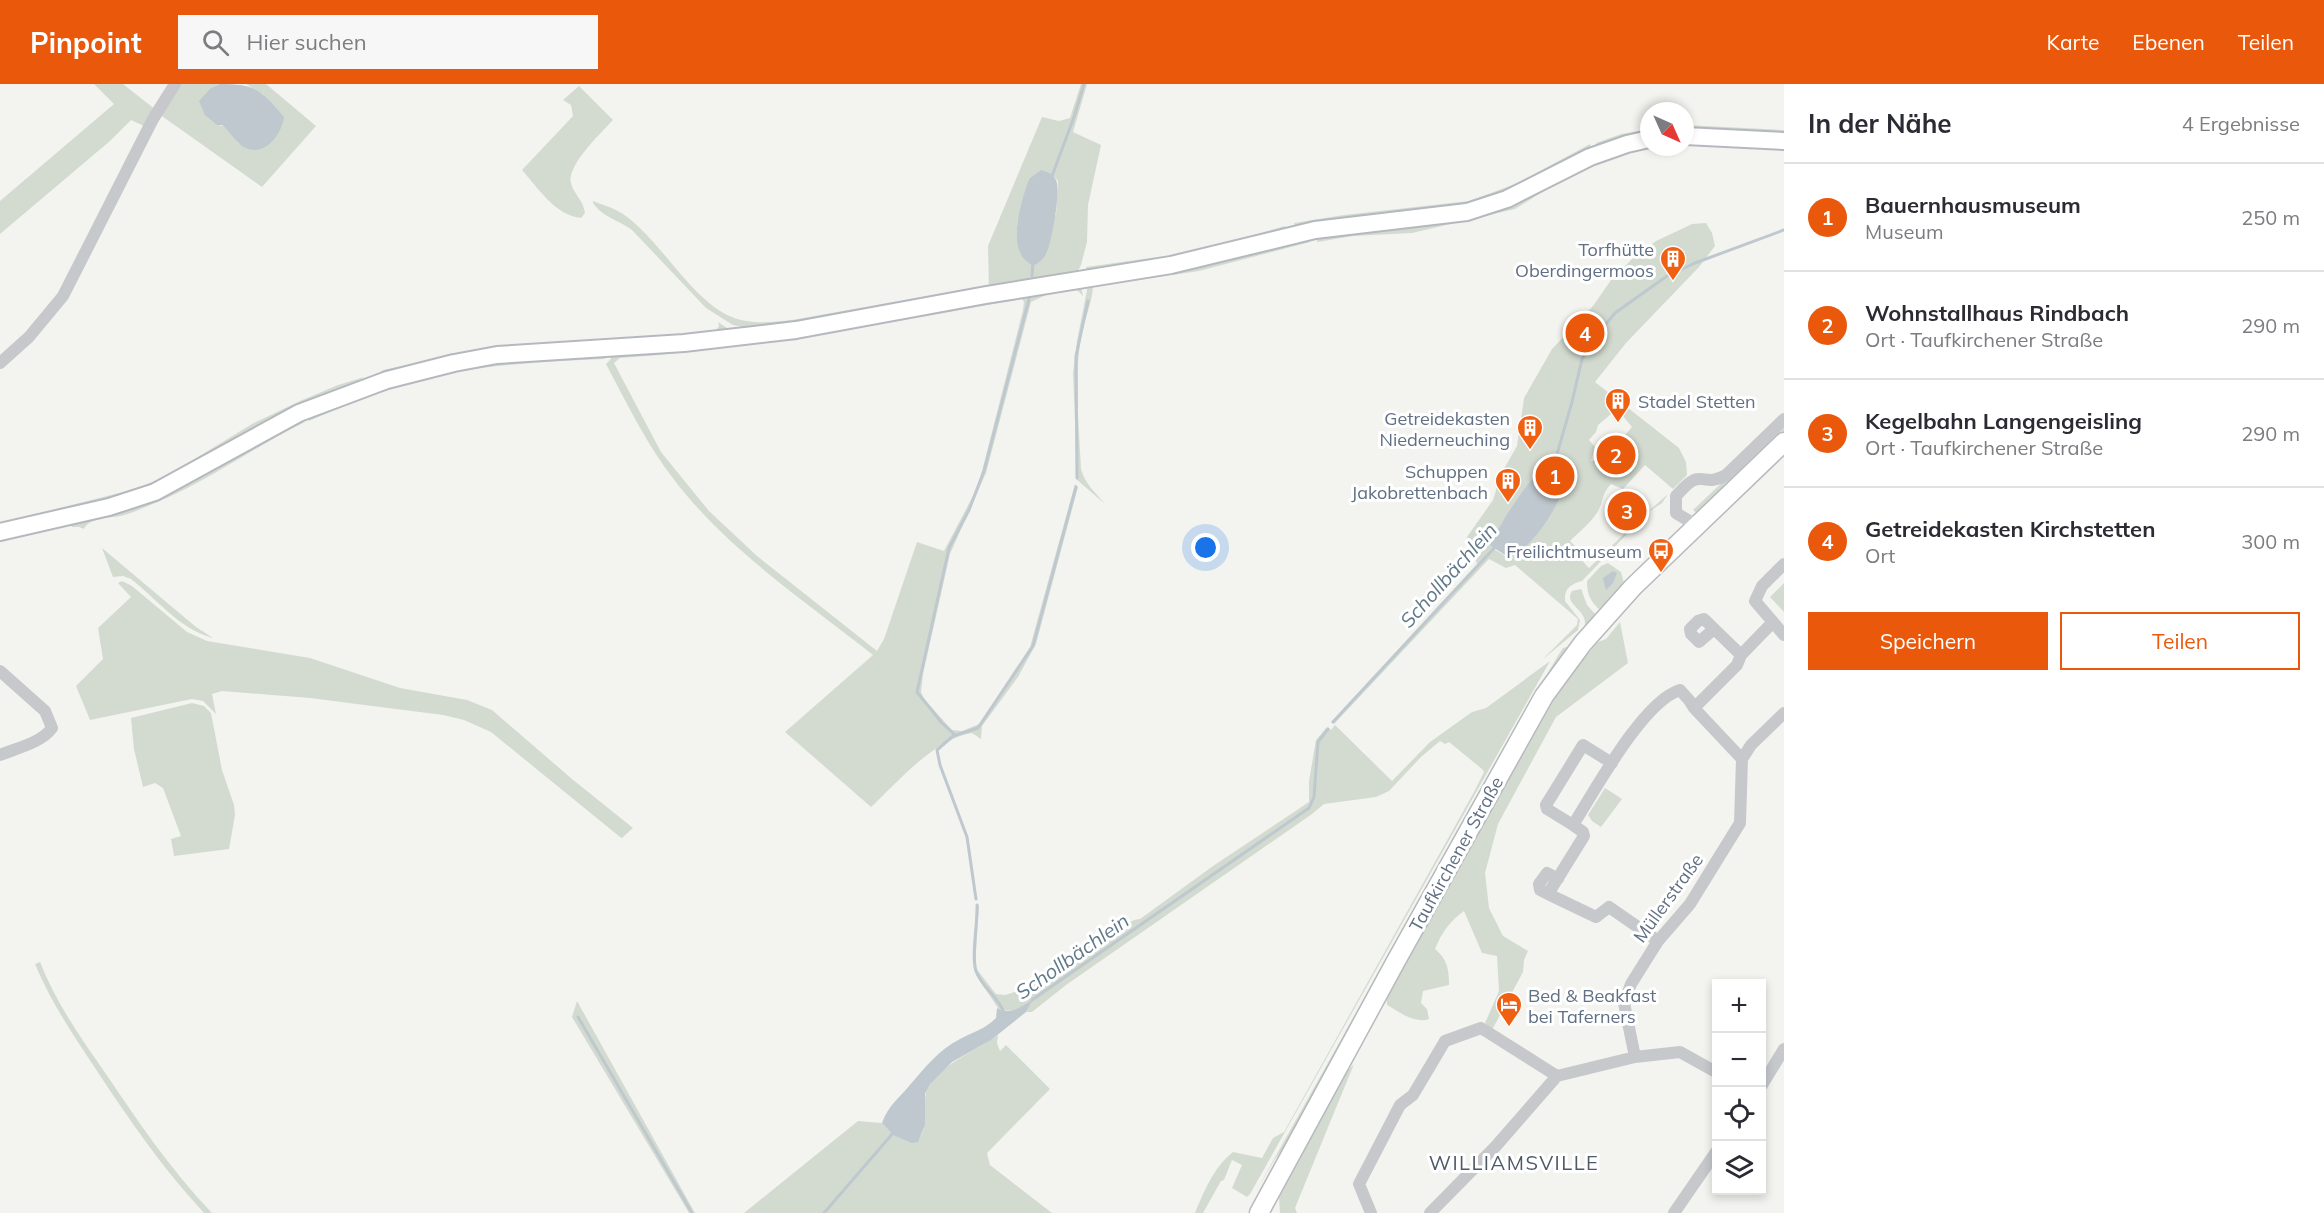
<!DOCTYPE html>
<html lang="de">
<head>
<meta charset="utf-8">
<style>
	body { margin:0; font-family:Mulish,sans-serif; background:#f7f7f7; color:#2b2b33 }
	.controls { position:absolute; right:18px; bottom:18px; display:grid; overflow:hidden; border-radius:0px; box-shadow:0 3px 9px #0003 }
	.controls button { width:54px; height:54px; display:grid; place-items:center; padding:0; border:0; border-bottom:2px solid #e1e1e2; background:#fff; color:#2b2b33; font:30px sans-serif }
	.compass { position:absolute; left:1640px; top:18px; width:54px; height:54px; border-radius:50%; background:#fff; box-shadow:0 3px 9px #0003; rotate:135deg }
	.you { position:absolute; left:1206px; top:464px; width:21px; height:21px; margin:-15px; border:4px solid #fff; border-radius:50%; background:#1a73e8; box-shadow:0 0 0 9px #1a73e833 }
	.badge { display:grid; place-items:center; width:39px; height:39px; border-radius:50%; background:#ea580c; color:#fff; font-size:20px; font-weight:700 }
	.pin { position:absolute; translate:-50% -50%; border:3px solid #fff; box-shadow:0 2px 6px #0006 }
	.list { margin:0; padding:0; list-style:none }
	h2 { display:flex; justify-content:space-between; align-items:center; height:78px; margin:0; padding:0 24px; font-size:26px }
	h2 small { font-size:20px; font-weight:400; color:#7c7c81 }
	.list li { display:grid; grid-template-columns:39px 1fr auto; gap:18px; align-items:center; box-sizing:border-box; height:108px; padding:0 24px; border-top:2px solid #e1e1e2 }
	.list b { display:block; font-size:22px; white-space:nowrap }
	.list p { margin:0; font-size:20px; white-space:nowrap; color:#7c7c81 }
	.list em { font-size:20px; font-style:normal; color:#7c7c81 }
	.actions { display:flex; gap:12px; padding:18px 24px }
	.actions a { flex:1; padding:14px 0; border:2px solid #ea580c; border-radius:0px; text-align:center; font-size:21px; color:#ea580c }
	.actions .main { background:#ea580c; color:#fff }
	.icon { flex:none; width:33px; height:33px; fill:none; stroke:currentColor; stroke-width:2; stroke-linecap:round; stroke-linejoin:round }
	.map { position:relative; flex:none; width:1784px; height:1129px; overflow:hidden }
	header { display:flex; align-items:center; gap:36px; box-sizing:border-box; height:84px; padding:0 30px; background:#ea580c; color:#fff }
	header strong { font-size:28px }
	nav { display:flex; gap:33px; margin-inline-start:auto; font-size:21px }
	.search { width:420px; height:54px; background:#f7f7f7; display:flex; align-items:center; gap:15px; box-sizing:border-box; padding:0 21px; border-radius:0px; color:#7c7c81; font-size:22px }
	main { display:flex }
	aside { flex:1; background:#fff }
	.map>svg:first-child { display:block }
	.green { fill:#d3dbd0; fill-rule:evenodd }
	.water { fill:#bec8ce }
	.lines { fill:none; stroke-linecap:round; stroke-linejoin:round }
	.stream { stroke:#bec8ce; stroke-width:3 }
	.secondary-casing { stroke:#b5b9bf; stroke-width:20 }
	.primary-casing { stroke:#b6b9be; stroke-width:21 }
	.street { stroke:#c6c8cc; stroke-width:12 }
	.secondary { stroke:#fff; stroke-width:16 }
	.primary { stroke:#fff; stroke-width:18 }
	.labels { text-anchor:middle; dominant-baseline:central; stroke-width:6; stroke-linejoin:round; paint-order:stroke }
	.poi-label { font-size:18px; fill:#606f83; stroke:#fff; text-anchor:end }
	.street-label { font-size:18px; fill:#606f83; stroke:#fff }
	.water-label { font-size:20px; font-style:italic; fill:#607988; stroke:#fff }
	.neighbourhood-label { font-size:20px; letter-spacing:1.5px; fill:#4f5a67; stroke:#fff }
</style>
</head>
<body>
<header>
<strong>Pinpoint</strong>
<div class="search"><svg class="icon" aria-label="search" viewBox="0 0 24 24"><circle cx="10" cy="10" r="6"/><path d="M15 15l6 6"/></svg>Hier suchen</div>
<nav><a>Karte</a><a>Ebenen</a><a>Teilen</a></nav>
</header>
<main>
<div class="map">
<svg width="1784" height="1129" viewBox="0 0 1784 1129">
	<rect width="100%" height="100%" fill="#f3f4ef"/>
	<path class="green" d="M94,0h29l33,26 -12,16 -13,-6 -21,21 -110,93v-33l114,-97z
		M178,0h42l-9,4 6,37c11,0 16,11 22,19l25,-49 -18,-11h20l50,42 -54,61 -103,-73z
		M1081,0h6l-14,48 28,13 -13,60 -1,37 -6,23 -6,11 -86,15 -1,-45 54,-129 17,4 11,-3zM1052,90l6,7 -2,34 -39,10 12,-46z
		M579,2l34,34c-11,12 -47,46 -42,63 3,12 12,16 14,30l-4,5c-25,-2 -43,-30 -59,-48l51,-54 -2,-11 -8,-5z
		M1685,41l99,5v6l-99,-5z
		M1649,45v5l-51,12 -2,-3 25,-9z
		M1590,60l1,6 -108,53 -188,24 -1,-4 50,-8 125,-14 49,-18z
		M1623,69l-28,10 -48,26 -32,20 -103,24 -59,3 -35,6 -4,-5 99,-12z
		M593,117c10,4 21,7 30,13 40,27 72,95 118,106 17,4 34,2 51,0l192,-34 -2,4 -166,32 -69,6 -14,-3 -27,-17 -74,-78c-12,-9 -31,-14 -39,-27z
		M1706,139l6,10 3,13 -16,21 -73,76 -31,39 84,66 7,14 1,13 -14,14 -28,-24 -22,24 -12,-5c-9,9 -7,16 -13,27 -6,11 -19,21 -28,30l9,9 -3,4 13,14 37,-36 -18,-21 13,-17 3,3 -8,8 14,12 -1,2 5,4 -3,4 37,-33 -6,9 -15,10 -65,68c-11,3 -18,7 -17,20l15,19 -2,10 -36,30 35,-35 1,-6 -63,-54 -9,3 -17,-9 -155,165 -3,-2 146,-158 -10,-27 26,-37 8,-26 16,-28 7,-48 28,-49 41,-43 18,-26 24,-24 21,-15 17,-8 19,-9zM1617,325l15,18 -8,9 10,14 -27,24 -9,-14 -7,1 4,-14 -6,-7 7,-8 2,-7zM1544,381l14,37c-13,22 -28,38 -47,55l-3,1 -14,-9 7,-25z
		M1285,142l1,5 -67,19 -133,23v-6l107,-15z
		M1307,155l3,3 -111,29 -106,16c-1,17 -9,33 -12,50 -7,43 -2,89 0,132 4,15 14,23 24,35l-29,-25 1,-9 -4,-97 4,-32 11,-56z
		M1081,203l2,9 -5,-5 -4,-1 -28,5 -15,7 -45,171 -36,81 -27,120 -2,18 3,7 28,31 10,1 17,-7 51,-77 45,-163 3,3 -42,157 -18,33 -36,49 -1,13 -9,-6c-38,6 -73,48 -101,74l-86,-75 88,-77c-68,-54 -144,-104 -198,-174 -28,-36 -48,-77 -69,-117l5,-5 -1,-6zM1022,215l2,3 -1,8 -42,165 -7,19 -30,57 -27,-9 -33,97 -7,12 -120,-95 -48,-45 -48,-59 -47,-89 6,-5c136,-9 268,-36 402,-59z
		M718,238l12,8 -357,48 10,-8 121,-25 181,-10 31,-5 3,-4z
		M600,269l5,6c-46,2 -92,4 -138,11 -55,9 -107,29 -158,51l-1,-4 22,-12 126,-38z
		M364,293l-21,13 -205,102 -138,35v-4l139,-35 31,-14 82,-50 48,-23 38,-16z
		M299,335l6,3c-55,27 -105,65 -162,86 -7,3 -14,6 -22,8 -12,2 -31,1 -37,13l-5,-2h-7l-4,-6 39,-8z
		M1784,340v8l-78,78 -7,5 -6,-5z
		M102,464l94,79 17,11c-34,-9 -55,-38 -82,-59l-8,-3 -10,1z
		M1608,479l13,9 3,11 -5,9 -19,18c-10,-9 -13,-16 -13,-29l14,-15z
		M122,497l10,5 55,46 20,9 103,17 90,30 67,12 25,10 80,69 61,49 -11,10 -2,-1 -129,-105 -27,-12 -21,-5 -133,-17 -88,-7 -10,3 4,20 -13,-13 -11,-2 -102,21 -14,-34 27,-27 -5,-31 33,-31 -13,-14z
		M1784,499v29l-14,-15z
		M1581,505l6,16 9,10 -13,16c10,-21 -21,-25 -11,-40z
		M1620,538l8,41 -72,54 -58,107 -13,49 4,35 14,28 25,15 -4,9 -1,12 -31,58 -7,-7 14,-32 -2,-35 -15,-3 -18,-42c-14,10 -22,21 -29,38 12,10 14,20 14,36l-26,6 -2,12 6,6 2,10c-14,5 -30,-7 -42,-14l-1,-10 160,-284 35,-49 17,-20 8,-3z
		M1567,563l5,1 -280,489 -17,22 -20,34 264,-471 40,-68 4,-6z
		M1550,577l-300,533 -3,3 -15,-9 10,-23 -10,-5 -8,20 -3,1 -18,32h-8c9,-22 19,-46 38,-61l29,6 11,-20 11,-6 190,-340 10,-20 -2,-3 -33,-27 -4,2 -5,-3 -19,16 -32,34 -13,6 -52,7 -12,10 -246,171 -34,27h-6l6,-12 -15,10 -17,1 -22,-33 -4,-9 2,-64h3l-4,62 21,27 9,1 20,-6 56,-39 53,-30 6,-1 73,-53 96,-64v-21l7,-41 11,-13 4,3 4,-5 57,56 38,-39 42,-30 14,-4z
		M192,619l12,3 7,7 11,57 12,35 1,10 -6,34 -55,7 -3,-17 10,-3 -18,-48 -8,-5 -12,4 -9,-38 -3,-31z
		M1605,704l17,11 -21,28 -9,-6 -4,-6z
		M40,878c16,41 41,76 66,112 33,49 65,96 106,139h-8c-41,-44 -74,-92 -107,-142 -23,-35 -46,-68 -62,-107z
		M577,917l118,212h-6l-117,-196z
		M998,951l-1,8 3,8 6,-6 44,44 -63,64 3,12 62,48h-308l114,-92 24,2 11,12 26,4c10,-15 3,-30 7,-46 6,-25 52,-43 72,-58z
		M1354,980l-59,144 2,5h-17l-1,-15 65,-123z"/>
	<path class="water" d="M220,0c37,0 40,6 64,33 -2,16 -18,40 -38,31 -10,-4 -15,-16 -24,-23h-5l-12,-10 -6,-14 12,-13z
		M1041,86c6,2 12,3 15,10 5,10 -4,62 -10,74 -3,6 -8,9 -13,12 -4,-3 -9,-6 -11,-10 -12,-19 0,-57 7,-77z
		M1551,374l5,1 14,13c-7,27 -35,75 -61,86l-19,-13c11,-25 41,-68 61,-87z
		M1613,487l4,2 -4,10 -7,7 -3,-12z
		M1033,915l-7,13 -35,28 -39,22 -22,22 -5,10v31l-7,17 -6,1 -19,-8 -11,-12c6,-17 16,-24 27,-37 16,-18 29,-36 51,-47 13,-7 25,-10 36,-21l1,-10c13,8 24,-1 36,-9z"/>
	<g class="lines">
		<path class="stream" d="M1052,92l22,-59 10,-33
			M1032,192l1,-13
			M1555,377l17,-59 10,-43 14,-23 19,-23 52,-37 28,-13 89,-33
			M1077,394l-1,-122 12,-55
			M1333,638l164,-177
			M955,651l-13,-12 -25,-31 32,-144 20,-38 15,-39 45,-172
			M976,815l-9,-62 -27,-72 -3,-15 16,-14 25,-8 55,-82 43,-159
			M977,821c1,17 -6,51 -1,66 6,17 23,26 28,42
			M1032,916l277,-192 5,-11 4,-55 10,-13
			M578,933l114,196
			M824,1129l70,-81"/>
		<defs>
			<path id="secondary" d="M1685,52l99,5
				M0,448l109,-25 46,-15 144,-79 88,-33 67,-17 43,-8 187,-12 112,-13 190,-35 185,-30 144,-35 152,-18 40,-13 83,-42 37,-13 22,-5"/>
			<path id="primary" d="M1259,1129l137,-252 148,-265 39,-53 50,-56 151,-145"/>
		</defs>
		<use href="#secondary" class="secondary-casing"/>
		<use href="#primary" class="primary-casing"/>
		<path class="street" d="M0,279l29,-26 34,-41 90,-177 22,-35
			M1696,441l-20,-12v-17c5,-5 11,-13 18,-16 11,-4 14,5 32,-5l58,-56
			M1773,538l11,13
			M1714,545l-15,13 -8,-8 -1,-5 8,-8 6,-2 37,36
			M0,587l45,40 7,17c-11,15 -35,20 -52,27
			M1694,624l48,51
			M1573,741l-26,-16 -1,-4 37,-60 29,18
			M1548,810l-8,-4 -1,-6 8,-11 11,6
			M1658,857l-49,-34 -13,10 -48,-23 36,-58 -1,-4 -10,-7c21,-33 70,-124 107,-135l9,10 5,8 43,-43 4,-10 32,-33 -18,-21 7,-15 22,-22
			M1635,973l-11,-54 7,-19 27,-43 32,-37 50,-81 2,-64 9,-14 33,-32
			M1762,1001l22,-36
			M1371,1129l-12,-29 41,-79 13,-10 32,-54 36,-13 76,48
			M1430,1129l66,-67 61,-70 78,-19 45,-5 36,20
			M1674,1129l42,-61"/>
		<use href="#secondary" class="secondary"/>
		<use href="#primary" class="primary"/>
	</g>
	<defs>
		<symbol id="building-pin" viewBox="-11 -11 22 30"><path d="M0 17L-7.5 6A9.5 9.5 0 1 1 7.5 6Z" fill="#f06013" stroke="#fff"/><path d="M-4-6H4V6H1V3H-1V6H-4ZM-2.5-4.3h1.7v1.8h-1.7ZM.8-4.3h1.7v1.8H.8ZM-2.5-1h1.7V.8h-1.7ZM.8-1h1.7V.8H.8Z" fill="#fff"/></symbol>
		<symbol id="bus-pin" viewBox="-11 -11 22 30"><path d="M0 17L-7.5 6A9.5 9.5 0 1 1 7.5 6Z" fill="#f06013" stroke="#fff"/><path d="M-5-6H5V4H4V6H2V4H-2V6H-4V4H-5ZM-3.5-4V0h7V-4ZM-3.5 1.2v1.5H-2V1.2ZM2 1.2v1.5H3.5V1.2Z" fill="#fff"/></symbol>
		<symbol id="hotel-pin" viewBox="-11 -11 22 30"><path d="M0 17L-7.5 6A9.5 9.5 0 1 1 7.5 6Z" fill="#f06013" stroke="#fff"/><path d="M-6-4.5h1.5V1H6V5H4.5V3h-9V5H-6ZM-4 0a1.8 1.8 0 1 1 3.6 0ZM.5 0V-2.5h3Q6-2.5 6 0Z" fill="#fff"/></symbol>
	</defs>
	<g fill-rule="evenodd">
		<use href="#building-pin" x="1658" y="160" width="30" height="40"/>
		<use href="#building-pin" x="1603" y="302" width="30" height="40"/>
		<use href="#building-pin" x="1515" y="329" width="30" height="40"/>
		<use href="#building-pin" x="1493" y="382" width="30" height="40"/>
		<use href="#bus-pin" x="1646" y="452" width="30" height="40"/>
		<use href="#hotel-pin" x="1494" y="906" width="30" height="40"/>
	</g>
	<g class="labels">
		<g class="poi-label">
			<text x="1654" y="165">Torfhütte<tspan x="1654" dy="21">Oberdingermoos</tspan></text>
			<text x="1638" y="317" text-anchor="start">Stadel Stetten</text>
			<text x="1510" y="334">Getreidekasten<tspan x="1510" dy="21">Niederneuching</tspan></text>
			<text x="1488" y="387">Schuppen<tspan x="1488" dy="21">Jakobrettenbach</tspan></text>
			<text x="1642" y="467">Freilichtmuseum</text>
			<text x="1528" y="911" text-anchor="start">Bed &amp; Beakfast<tspan x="1528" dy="21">bei Taferners</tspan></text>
		</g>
		<g class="street-label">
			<text transform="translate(1456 770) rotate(-61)">Taufkirchener Straße</text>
			<text transform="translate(1668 814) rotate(-54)">Müllerstraße</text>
		</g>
		<g class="water-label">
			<text transform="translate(1448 491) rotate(-48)">Schollbächlein</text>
			<text transform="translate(1072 872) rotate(-35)">Schollbächlein</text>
		</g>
		<g class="neighbourhood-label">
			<text x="1514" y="1078">WILLIAMSVILLE</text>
		</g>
	</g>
</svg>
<div class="controls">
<button>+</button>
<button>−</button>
<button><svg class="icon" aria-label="locate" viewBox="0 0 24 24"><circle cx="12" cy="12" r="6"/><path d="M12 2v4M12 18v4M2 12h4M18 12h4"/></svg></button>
<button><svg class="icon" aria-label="layers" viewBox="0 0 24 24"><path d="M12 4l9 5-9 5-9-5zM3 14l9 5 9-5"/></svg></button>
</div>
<svg class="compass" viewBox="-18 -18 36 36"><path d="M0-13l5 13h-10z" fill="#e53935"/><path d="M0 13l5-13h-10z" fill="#7c7c81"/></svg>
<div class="you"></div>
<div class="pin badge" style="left:1555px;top:392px">1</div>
<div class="pin badge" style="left:1616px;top:371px">2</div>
<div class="pin badge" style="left:1627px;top:427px">3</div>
<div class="pin badge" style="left:1585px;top:249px">4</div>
</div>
<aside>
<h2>In der Nähe<small>4 Ergebnisse</small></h2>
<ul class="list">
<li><span class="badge">1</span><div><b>Bauernhausmuseum</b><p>Museum</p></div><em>250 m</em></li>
<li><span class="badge">2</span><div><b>Wohnstallhaus Rindbach</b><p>Ort · Taufkirchener Straße</p></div><em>290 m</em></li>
<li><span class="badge">3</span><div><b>Kegelbahn Langengeisling</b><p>Ort · Taufkirchener Straße</p></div><em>290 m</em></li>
<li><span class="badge">4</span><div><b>Getreidekasten Kirchstetten</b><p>Ort</p></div><em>300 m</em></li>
</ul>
<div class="actions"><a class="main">Speichern</a><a>Teilen</a></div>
</aside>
</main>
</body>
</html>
